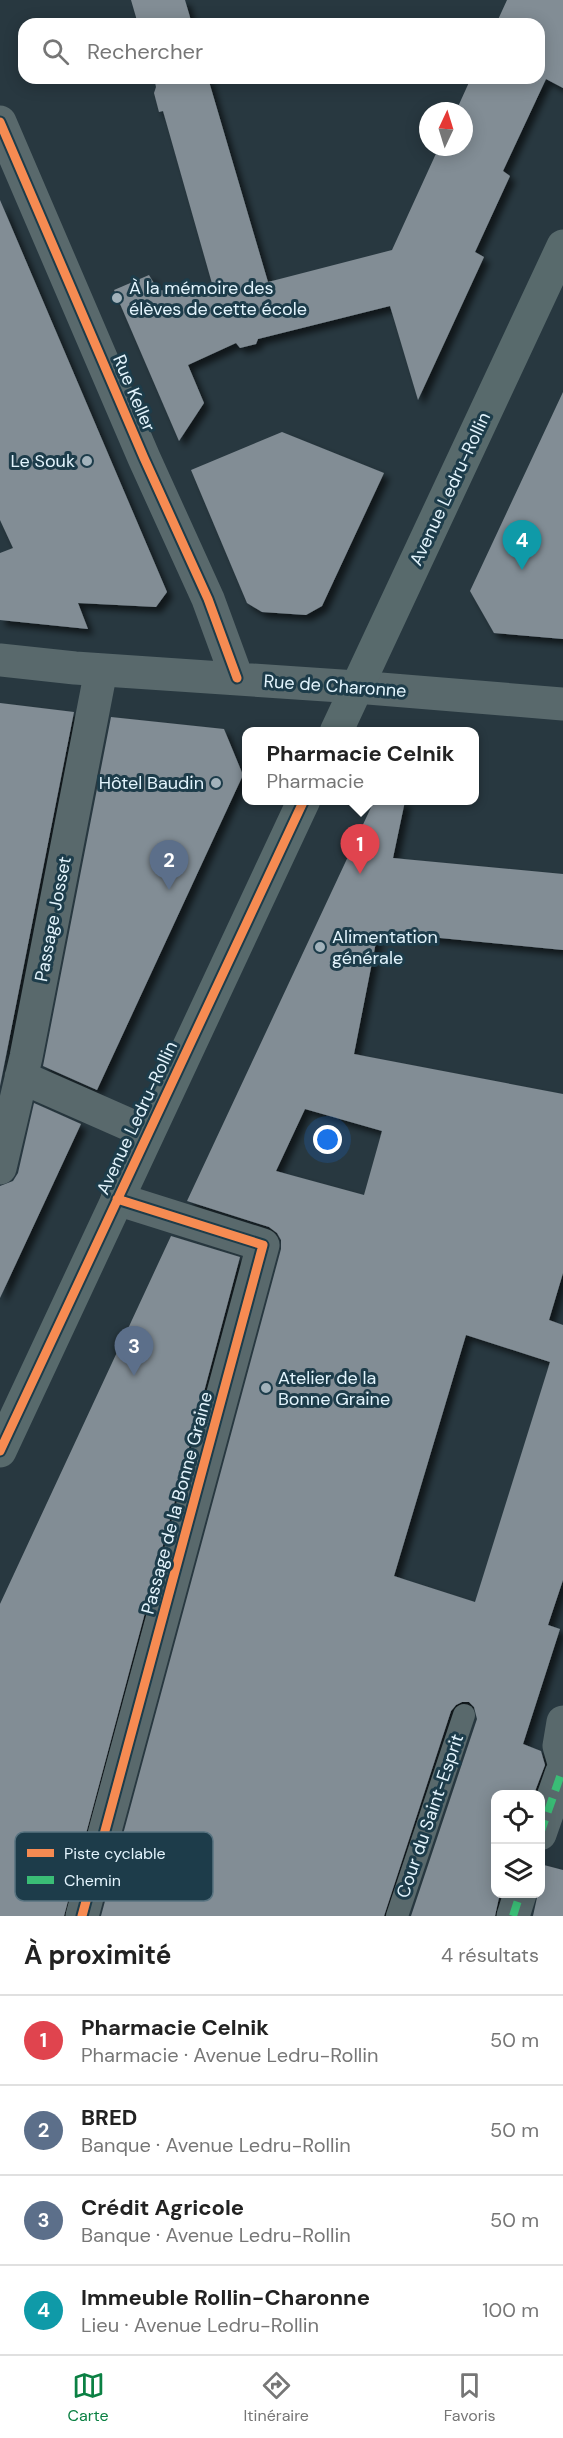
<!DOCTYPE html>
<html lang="fr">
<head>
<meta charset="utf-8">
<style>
	body { margin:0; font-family:"DM Sans",sans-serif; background:#f6f6f6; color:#222 }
	.controls { position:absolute; right:18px; bottom:18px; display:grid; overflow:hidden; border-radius:12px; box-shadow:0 3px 15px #0003 }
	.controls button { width:54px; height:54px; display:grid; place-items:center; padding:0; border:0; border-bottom:2px solid #e0e0e0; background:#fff; color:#222; font:30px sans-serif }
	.compass { position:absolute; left:419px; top:102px; width:54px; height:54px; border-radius:50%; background:#fff; box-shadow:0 3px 15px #0003; rotate:4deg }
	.you { position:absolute; left:328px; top:1140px; width:21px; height:21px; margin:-15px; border:4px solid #fff; border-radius:50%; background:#1a73e8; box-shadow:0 0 0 9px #1a73e833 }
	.badge { display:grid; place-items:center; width:39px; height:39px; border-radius:50%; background:#0b8043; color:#fff; font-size:20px; font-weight:700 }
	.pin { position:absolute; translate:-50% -50px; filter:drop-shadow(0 2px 3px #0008) }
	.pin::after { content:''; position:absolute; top:32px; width:21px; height:18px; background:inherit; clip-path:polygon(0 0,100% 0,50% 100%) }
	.popup { position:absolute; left:242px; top:727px; width:237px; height:78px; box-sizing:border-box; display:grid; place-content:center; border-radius:12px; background:#fff; filter:drop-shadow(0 2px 4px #0005); font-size:20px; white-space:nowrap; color:#767676 }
	.popup b { font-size:22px; color:#222 }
	.popup::after { content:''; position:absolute; left:50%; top:100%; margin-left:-12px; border:12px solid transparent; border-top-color:#fff }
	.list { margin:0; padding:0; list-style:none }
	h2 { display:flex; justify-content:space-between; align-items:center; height:78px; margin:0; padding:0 24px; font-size:26px }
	h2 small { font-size:20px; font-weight:400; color:#767676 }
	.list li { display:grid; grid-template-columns:39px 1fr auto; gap:18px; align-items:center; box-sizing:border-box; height:90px; padding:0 24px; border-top:2px solid #e0e0e0 }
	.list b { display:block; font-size:22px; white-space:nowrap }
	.list p { margin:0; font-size:20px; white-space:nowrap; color:#767676 }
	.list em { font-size:20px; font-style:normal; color:#767676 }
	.icon { flex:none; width:33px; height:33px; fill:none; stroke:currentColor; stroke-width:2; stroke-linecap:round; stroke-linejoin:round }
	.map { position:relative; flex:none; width:563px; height:1916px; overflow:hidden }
	.search { position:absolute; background:#fff; box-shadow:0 3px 15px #0003; left:18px; right:18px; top:18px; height:66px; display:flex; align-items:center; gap:15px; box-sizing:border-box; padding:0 21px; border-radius:18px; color:#767676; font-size:22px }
	.sheet { height:438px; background:#fff }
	nav { display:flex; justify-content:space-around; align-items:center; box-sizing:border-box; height:84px; border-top:2px solid #e0e0e0; background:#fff; font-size:16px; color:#767676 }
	nav a { display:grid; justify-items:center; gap:3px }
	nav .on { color:#0b8043 }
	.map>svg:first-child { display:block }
	.building { fill:#828d95; fill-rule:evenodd; filter:url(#shadow) }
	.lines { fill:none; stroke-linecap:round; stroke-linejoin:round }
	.service { stroke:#59696c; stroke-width:22 }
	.pedestrian { stroke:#59696c; stroke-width:33 }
	.minor { stroke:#59696c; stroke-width:33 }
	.tertiary { stroke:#59696c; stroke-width:33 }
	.secondary { stroke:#586a6c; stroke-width:33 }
	.quiet { stroke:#3abd76; stroke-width:8; stroke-dasharray:15 8; stroke-linecap:butt }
	.cycleway-casing { stroke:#1d3c4a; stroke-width:13 }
	.cycleway { stroke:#f68b52; stroke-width:9 }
	.poi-dot { fill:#a2b2bb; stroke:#1d3c4a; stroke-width:2 }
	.labels { text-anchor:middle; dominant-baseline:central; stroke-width:6; stroke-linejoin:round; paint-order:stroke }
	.poi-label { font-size:18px; fill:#e3f4fd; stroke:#1d3c4a; text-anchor:start }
	.street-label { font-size:18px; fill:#e3f4fd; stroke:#1d3c4a }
	.key { fill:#1d3c4a; stroke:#587380; stroke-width:1.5 }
	.key-label { font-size:16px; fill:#e3f4fd }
</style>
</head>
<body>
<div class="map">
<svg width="563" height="1916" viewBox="0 0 563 1916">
	<defs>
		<filter id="shadow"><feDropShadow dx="5.5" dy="5.5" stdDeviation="3" flood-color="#0009"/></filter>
	</defs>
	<rect width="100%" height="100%" fill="#283840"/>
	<path class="building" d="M131,0h54l7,24h-54z
		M507,0h56v88l-17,-9 -43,92 7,5 -35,76 9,5 -66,143 -28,-94 -132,33 -2,5 -16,4 -4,-5 -48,22 16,38 -25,38 -65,-151 35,-15 9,15 57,4 -52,-183 -4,1 -5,-19 2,-6 -2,-9h54l60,204 124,-32 47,-103h25v-36h-8l15,-33h68v-54h-43z
		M0,200l167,392 -11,15 -78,-4 10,26 -88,-9v-67l13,-5 -13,-28z
		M563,392v247l-69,-6 -24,-42z
		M282,432l102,41 -62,133 -16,9 -44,-3 -15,-9 -56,-133z
		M0,703l74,9 -74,374z
		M111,717l113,12 19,46 -146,315 -54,-24z
		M374,801h31l-12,57 170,16v76l-185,-18 -24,122 209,40v179l-14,47 14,5v255l-15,45 12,4 -37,115 18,7 4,14 -11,29h-39v99h5l-5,23h-84l66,-197 -3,-12 -5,-5h-7l-6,3 -5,6 -67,205h-283l180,-667v-9l-4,-7 -8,-6 -82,-26zM305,1109l77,22 -18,64 -88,-24zM466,1335l84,27 -75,240 -81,-26z
		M34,1103l47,21 -81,174v-112l13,-5 5,-8z
		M171,1236l69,21 -176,659h-64v-312z
		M540,1864l23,6v46h-30l5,-23h2z"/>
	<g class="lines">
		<path class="service" d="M397,1916l67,-201"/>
		<path class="pedestrian" d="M540,1834l21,-60
			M513,1916l7,-22"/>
		<path class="minor" d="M0,122l144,336 64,141 29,79
			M0,660l75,8 281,19
			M21,1077l127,56
			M0,1168l26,-111 75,-387
			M563,1722l-4,24 4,14
			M82,1916l181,-671 -146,-46"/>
		<path class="tertiary" d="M356,687l207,17"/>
		<path class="secondary" d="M336,732l227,-486
			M0,1451l304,-651"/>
		<path class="quiet" d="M540,1834l21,-60
			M513,1916l7,-22"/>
		<defs>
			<path id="cycleway" d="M0,122l144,336 64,141 29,79
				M0,1451l304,-651
				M82,1916l181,-671 -146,-46"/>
		</defs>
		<use href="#cycleway" class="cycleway-casing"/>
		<use href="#cycleway" class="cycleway"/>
	</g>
	<g class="poi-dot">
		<circle cx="117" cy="298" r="6"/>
		<circle cx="87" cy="461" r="6"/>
		<circle cx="216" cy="783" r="6"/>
		<circle cx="320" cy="947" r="6"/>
		<circle cx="266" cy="1388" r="6"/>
	</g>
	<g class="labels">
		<g class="poi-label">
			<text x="129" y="288">À la mémoire des<tspan x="129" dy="21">élèves de cette école</tspan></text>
			<text x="75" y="461" text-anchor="end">Le Souk</text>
			<text x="204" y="783" text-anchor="end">Hôtel Baudin</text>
			<text x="332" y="937">Alimentation<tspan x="332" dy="21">générale</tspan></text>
			<text x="278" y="1378">Atelier de la<tspan x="278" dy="21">Bonne Graine</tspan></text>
		</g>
		<g class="street-label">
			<text transform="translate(134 393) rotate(67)">Rue Keller</text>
			<text transform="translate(450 489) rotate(-65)">Avenue Ledru-Rollin</text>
			<text transform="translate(335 686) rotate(4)">Rue de Charonne</text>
			<text transform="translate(53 919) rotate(-79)">Passage Josset</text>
			<text transform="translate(137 1118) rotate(-65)">Avenue Ledru-Rollin</text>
			<text transform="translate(177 1503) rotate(-75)">Passage de la Bonne Graine</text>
			<text transform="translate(430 1816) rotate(-71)">Cour du Saint-Esprit</text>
		</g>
	</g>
	<rect x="15" y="1832" width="198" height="69" rx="9" class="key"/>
	<rect x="27" y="1849" width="27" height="8" fill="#f68b52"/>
	<rect x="27" y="1876" width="27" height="8" fill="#3abd76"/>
	<g class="key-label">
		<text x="64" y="1859">Piste cyclable</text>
		<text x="64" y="1886">Chemin</text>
	</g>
</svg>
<div class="controls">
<button><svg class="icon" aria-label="locate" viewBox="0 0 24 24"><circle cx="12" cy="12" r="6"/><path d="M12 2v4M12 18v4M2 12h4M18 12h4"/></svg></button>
<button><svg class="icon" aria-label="layers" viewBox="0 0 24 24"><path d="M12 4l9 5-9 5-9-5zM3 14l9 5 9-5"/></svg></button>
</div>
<svg class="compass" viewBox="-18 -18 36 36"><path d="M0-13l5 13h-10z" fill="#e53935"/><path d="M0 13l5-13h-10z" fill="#767676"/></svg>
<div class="you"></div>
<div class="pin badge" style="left:360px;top:874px;background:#e0444e">1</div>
<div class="popup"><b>Pharmacie Celnik</b>Pharmacie</div>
<div class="pin badge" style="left:169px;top:890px;background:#5c6f8a">2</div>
<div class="pin badge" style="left:134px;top:1376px;background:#5c6f8a">3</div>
<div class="pin badge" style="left:522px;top:570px;background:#0f9aa8">4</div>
<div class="search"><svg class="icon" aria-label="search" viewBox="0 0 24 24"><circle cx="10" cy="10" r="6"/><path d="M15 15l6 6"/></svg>Rechercher</div>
</div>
<section class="sheet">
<h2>À proximité<small>4 résultats</small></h2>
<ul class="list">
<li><span class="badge" style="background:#e0444e">1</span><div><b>Pharmacie Celnik</b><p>Pharmacie · Avenue Ledru-Rollin</p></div><em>50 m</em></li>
<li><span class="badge" style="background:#5c6f8a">2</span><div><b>BRED</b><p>Banque · Avenue Ledru-Rollin</p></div><em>50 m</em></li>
<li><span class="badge" style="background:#5c6f8a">3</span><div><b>Crédit Agricole</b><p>Banque · Avenue Ledru-Rollin</p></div><em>50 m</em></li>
<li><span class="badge" style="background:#0f9aa8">4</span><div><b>Immeuble Rollin-Charonne</b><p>Lieu · Avenue Ledru-Rollin</p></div><em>100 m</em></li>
</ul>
</section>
<nav>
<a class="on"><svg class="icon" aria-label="map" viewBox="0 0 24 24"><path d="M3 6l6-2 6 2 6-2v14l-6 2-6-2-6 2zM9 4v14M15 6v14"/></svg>Carte</a>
<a><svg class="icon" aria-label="directions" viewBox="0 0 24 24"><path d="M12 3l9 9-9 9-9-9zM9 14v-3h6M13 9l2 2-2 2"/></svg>Itinéraire</a>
<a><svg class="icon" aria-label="saved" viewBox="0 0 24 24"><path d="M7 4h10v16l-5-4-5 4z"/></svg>Favoris</a>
</nav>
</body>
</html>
